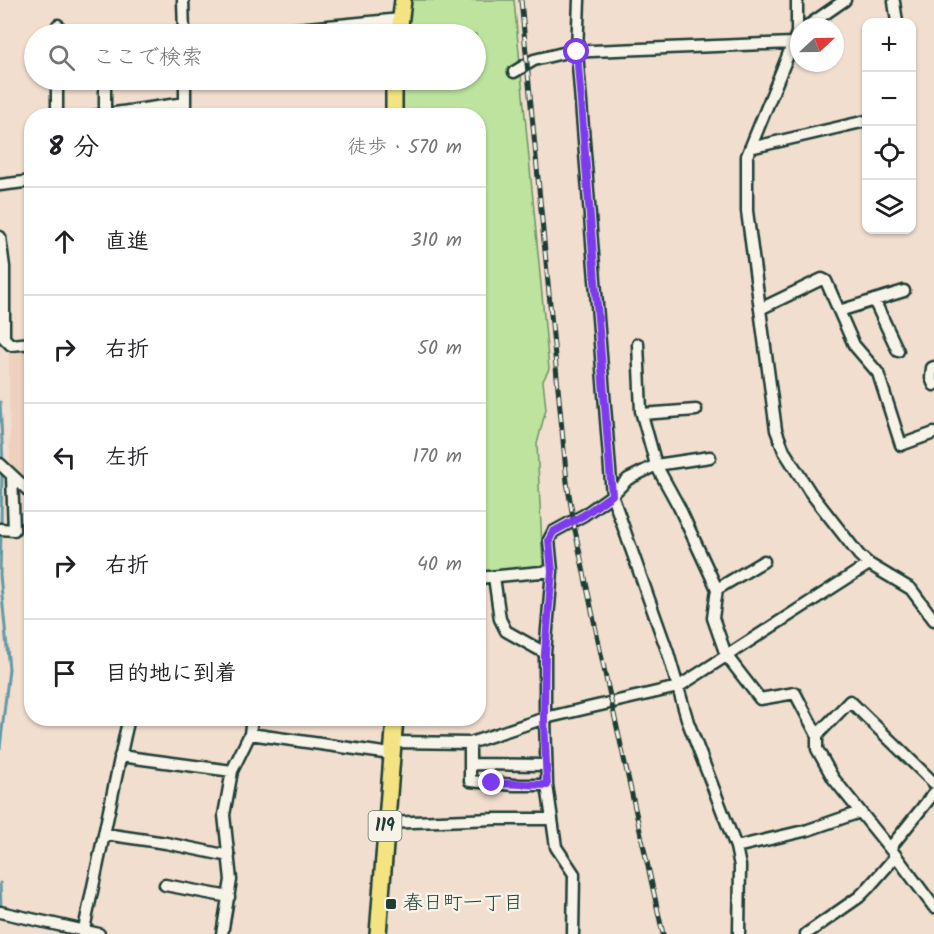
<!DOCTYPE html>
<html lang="ja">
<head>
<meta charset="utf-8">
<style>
	body { margin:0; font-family:Kalam,"Klee One",sans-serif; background:#f2f2f2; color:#202124 }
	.controls { position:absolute; right:18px; top:18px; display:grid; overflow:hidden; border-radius:12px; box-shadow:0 2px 4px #0004 }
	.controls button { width:54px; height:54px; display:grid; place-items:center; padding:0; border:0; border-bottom:2px solid #e0e0e0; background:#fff; color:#202124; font:30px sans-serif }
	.compass { position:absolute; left:790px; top:18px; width:54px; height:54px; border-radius:50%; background:#fff; box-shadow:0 2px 4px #0004; rotate:68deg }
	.stop { position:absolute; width:18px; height:18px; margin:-14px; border:4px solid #7c3aed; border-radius:50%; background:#fff }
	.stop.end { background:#7c3aed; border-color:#fff; box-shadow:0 2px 6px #0008 }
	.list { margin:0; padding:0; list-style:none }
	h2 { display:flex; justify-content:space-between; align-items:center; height:78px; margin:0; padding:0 24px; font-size:26px }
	h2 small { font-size:20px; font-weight:400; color:#757577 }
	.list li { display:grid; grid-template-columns:39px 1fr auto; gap:18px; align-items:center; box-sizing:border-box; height:108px; padding:0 24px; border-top:2px solid #e0e0e0 }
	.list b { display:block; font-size:22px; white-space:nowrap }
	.list em { font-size:20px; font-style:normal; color:#757577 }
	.icon { flex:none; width:33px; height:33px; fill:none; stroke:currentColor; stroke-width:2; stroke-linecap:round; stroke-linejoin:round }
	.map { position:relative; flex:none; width:934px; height:934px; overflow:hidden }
	.search { position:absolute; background:#fff; box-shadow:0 2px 4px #0004; left:24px; top:24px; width:462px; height:66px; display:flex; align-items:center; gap:15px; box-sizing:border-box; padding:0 21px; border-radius:33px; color:#757577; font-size:22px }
	.panel { position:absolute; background:#fff; box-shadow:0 2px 4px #0004; left:24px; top:108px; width:462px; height:618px; border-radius:24px }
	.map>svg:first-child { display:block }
	.built { fill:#edd0be }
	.green { fill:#bde39e; stroke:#6e9069; stroke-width:1.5 }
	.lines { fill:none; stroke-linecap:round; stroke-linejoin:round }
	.stream { stroke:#6299a5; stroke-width:3 }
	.minor-casing { stroke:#1f3d34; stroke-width:15 }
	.highway-casing { stroke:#1f3d34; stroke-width:20 }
	.minor { stroke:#f7f3e8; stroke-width:10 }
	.highway { stroke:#f4e382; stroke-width:15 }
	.rail-casing { stroke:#1f3d34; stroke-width:5 }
	.rail { stroke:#f7f3e8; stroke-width:3; stroke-dasharray:9; stroke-linecap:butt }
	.route { stroke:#7c3aed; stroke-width:8 }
	.poi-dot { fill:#1f3d34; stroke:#f7f3e8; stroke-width:2 }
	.labels { text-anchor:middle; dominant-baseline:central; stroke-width:5; stroke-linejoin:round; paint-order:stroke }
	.shield { fill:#f7f3e8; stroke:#60746a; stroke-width:1.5 }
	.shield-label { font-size:18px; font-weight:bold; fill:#1f3d34 }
	.poi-label { font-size:20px; fill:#1f3d34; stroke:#f7f3e8; text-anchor:start }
</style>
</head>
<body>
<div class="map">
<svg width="934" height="934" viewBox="0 0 934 934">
	<rect width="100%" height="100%" fill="#f1decf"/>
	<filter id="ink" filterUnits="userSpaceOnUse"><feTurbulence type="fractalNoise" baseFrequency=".0167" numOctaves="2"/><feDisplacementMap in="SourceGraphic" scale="12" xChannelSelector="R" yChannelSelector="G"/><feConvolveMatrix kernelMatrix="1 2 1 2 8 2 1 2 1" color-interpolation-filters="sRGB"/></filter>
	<g filter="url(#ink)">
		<path class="built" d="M31,349v139l-21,-24 -1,-112z"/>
		<path class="green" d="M410,0h104l35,369 -6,12 3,28 -9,35 6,122 -64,10 -1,-460h-80l3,-36h75v-46h-70z"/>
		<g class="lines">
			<path class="stream" d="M0,402l3,61
				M1,526l1,-57
				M0,748l9,-79 -9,-94 1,-43
				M0,883l1,23"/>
			<defs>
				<path id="minor" d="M183,0l1,34
					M579,0l-2,52 35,443 56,158 20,69 48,125 4,19 -1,68
					M797,0v33l-50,123v55l29,219 8,21 26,41 49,63 10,9 42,25 23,31
					M894,2l3,20
					M806,27l39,-27
					M58,34v-9
					M244,34l157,-15
					M514,72l20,-12 33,-8 225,-9
					M185,80v36
					M105,88v26
					M57,116v-36
					M94,116l91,-13
					M750,148l116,-27
					M0,185l32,-4
					M0,237l4,30v71l7,7 21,-2
					M874,300l24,51
					M760,309l62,-30 4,2 28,64 24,28 23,72 33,-12
					M839,311l65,-20
					M638,344l3,67 15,54 23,42 38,82 47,-28
					M934,367l-2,1 -1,10 3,7
					M642,414l54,-4
					M0,464l32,30
					M0,529l14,1 -2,-54
					M494,577l6,42 6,12 39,22
					M478,578l74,-7
					M717,589l-4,29 13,37 34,44 35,-6 22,42v14l16,29 63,78 38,51
					M250,734l141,20
					M817,735l33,-34 84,82
					M393,742l77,1 75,-25 133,-31 191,-123
					M470,743v38l44,4h33
					M120,756l112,15
					M470,764l76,1
					M385,823l110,-4h57
					M105,834l61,9 63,13
					M736,847l72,-17 52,-18
					M890,848l44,-55
					M165,885l64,12
					M0,912l99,22
					M83,934l42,-199 4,-17
					M222,934l9,-54 -7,-65 8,-44 18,-37 2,-16
					M573,934l1,-60 -18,-27 -9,-62 -2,-67v-65l7,-82 -3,-31 4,-8 31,-17 28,-20 16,-16 28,-14 54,-8
					M806,934l53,-37 9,-9 28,-32"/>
				<path id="highway" d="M399,34l4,-34
					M394,116v-36
					M378,934l17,-216"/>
			</defs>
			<use href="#minor" class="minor-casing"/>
			<use href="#highway" class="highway-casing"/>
			<use href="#minor" class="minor"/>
			<use href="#highway" class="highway"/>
			<defs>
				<path id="rail" d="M521,0l46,482 8,48 31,148 57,256"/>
			</defs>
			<use href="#rail" class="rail-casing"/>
			<use href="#rail" class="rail"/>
		</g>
	</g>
	<g class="lines" filter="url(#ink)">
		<path class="route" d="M492,783l55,2 -3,-67 1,-65 7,-82 -3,-31 4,-8 31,-17 28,-20 -35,-443"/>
	</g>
	<rect class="poi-dot" x="385" y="898" width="12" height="12" rx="3"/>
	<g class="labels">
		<rect class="shield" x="368.5" y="811" width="33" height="30" rx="4.5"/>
		<g class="shield-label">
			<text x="385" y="826">119</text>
		</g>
		<g class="poi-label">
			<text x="403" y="904">春日町一丁目</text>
		</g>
	</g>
</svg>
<div class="controls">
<button>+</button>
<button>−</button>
<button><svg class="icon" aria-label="locate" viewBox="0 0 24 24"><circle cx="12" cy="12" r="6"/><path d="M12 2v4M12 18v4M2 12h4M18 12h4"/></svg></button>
<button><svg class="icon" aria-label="layers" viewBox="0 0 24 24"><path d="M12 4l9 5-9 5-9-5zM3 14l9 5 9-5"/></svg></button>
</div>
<svg class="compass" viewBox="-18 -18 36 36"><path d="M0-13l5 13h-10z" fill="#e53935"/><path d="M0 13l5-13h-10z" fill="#757577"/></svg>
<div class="stop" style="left:577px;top:52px"></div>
<div class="stop end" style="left:492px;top:783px"></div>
<div class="search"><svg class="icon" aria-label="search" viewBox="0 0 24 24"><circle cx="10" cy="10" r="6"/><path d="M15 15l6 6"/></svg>ここで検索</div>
<section class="panel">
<h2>8 分<small>徒歩 · 570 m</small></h2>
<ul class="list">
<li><svg class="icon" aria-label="ahead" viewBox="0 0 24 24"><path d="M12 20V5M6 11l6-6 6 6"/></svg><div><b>直進</b></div><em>310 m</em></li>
<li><svg class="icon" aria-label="right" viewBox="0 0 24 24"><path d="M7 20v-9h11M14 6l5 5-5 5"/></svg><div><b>右折</b></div><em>50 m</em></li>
<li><svg class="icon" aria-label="left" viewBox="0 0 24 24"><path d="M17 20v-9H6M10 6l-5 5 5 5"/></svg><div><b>左折</b></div><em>170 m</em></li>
<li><svg class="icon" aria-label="right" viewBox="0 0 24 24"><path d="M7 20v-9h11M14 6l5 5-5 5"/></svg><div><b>右折</b></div><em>40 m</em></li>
<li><svg class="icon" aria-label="arrive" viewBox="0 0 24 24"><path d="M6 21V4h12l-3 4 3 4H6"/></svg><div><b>目的地に到着</b></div></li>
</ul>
</section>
</div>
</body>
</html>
